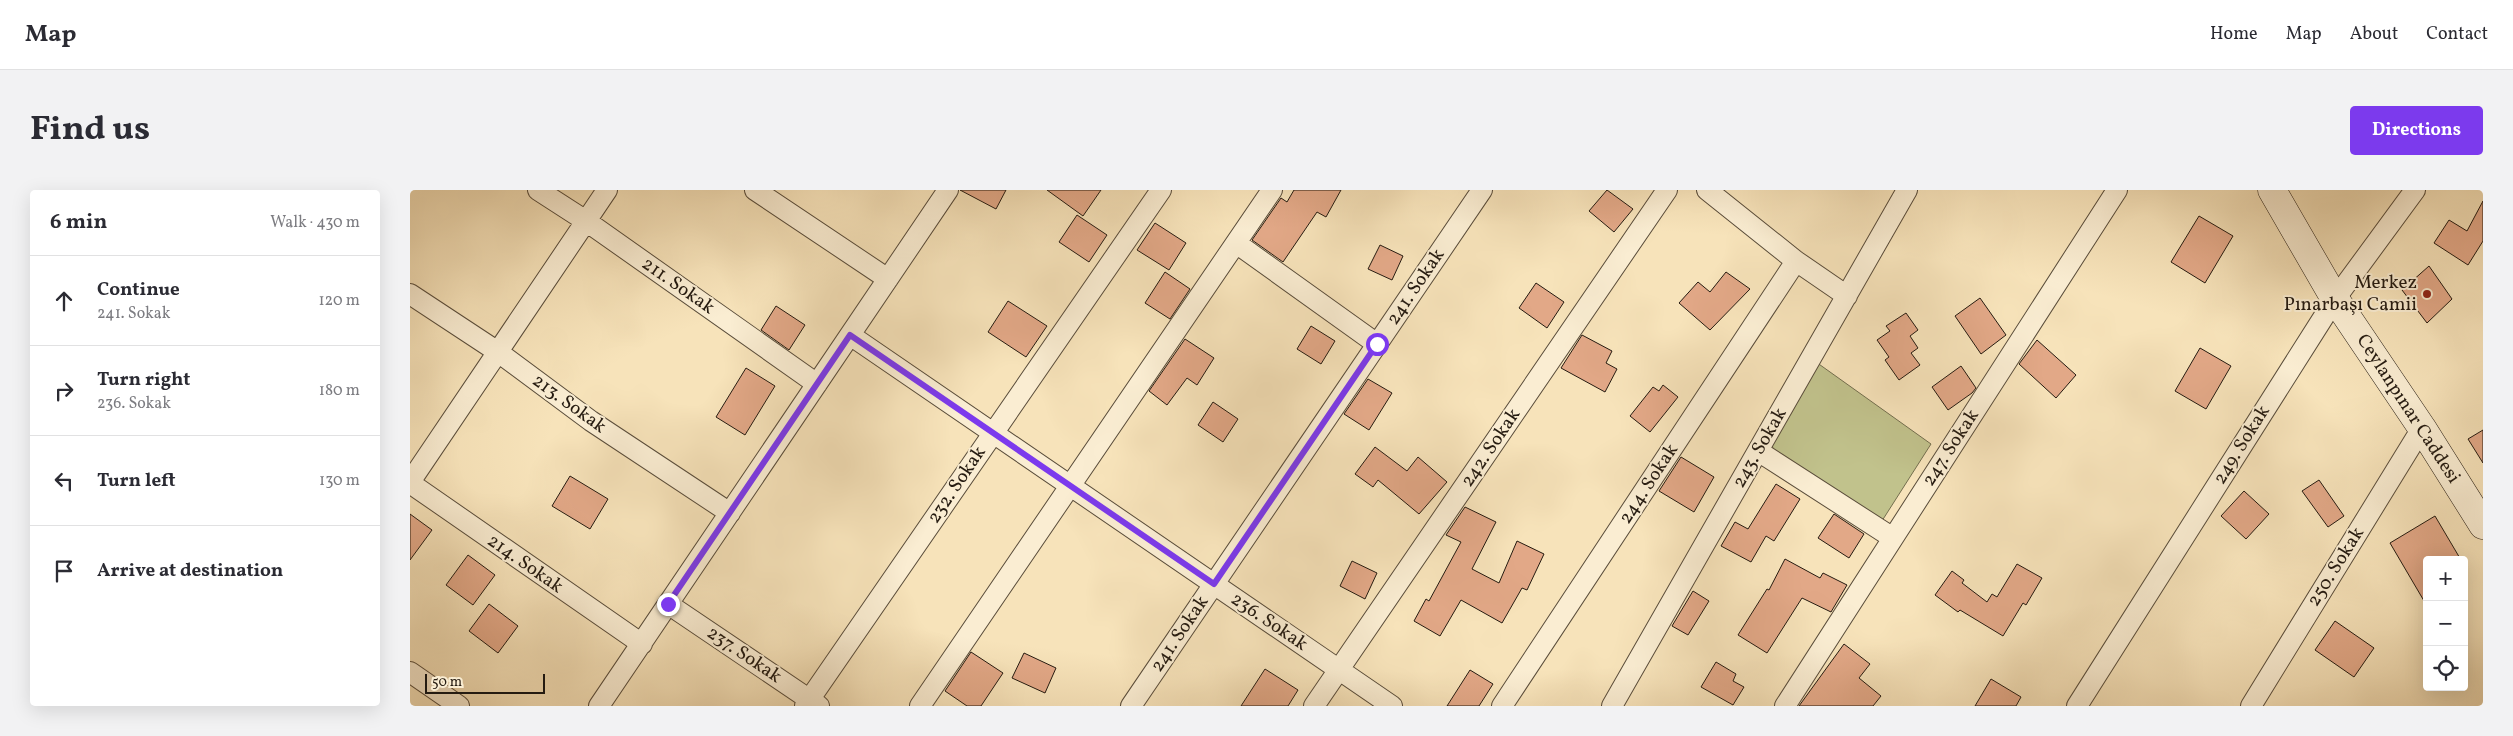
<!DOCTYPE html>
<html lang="en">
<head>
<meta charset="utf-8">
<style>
	body { margin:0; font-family:Vollkorn,serif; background:#f2f2f3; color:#2b2b33 }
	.controls { position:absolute; right:15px; bottom:15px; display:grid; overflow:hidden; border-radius:5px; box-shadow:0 5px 20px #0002 }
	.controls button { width:45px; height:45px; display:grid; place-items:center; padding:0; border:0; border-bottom:1px solid #e1e1e2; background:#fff; color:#2b2b33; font:25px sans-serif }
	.scale { position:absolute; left:15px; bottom:12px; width:120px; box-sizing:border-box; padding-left:5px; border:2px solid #251b11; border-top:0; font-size:14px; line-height:18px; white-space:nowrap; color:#251b11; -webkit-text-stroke:4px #faedd2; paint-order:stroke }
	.stop { position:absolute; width:15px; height:15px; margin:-11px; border:4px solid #7c3aed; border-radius:50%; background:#fff }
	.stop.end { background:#7c3aed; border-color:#fff; box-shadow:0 1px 5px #0008 }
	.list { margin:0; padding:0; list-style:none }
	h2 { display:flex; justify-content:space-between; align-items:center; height:65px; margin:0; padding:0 20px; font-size:21px }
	h2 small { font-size:16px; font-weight:400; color:#7c7c81 }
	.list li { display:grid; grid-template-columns:32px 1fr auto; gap:15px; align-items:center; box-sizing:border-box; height:90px; padding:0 20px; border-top:1px solid #e1e1e2 }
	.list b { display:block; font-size:19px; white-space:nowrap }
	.list p { margin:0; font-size:16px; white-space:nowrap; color:#7c7c81 }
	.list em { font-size:16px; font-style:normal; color:#7c7c81 }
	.icon { flex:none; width:28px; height:28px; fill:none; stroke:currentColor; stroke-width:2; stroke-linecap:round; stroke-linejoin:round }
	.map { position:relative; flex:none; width:2073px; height:516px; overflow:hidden; border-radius:5px }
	header { display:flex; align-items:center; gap:30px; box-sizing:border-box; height:70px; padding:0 25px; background:#fff; border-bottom:1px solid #e1e1e2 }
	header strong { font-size:24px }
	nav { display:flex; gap:28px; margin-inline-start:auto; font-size:18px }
	.intro { display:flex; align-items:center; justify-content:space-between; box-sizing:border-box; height:120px; padding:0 30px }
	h1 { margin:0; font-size:35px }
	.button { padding:12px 22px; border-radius:5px; background:#7c3aed; color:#fff; font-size:18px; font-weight:700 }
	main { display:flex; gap:30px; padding:0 30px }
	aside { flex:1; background:#fff; border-radius:5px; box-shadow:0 5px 20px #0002 }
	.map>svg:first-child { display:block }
	.green { fill:#c1c28c; stroke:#736e4e }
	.building { fill:#e2a887; stroke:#251b11 }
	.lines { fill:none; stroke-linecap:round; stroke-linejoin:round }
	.minor-casing { stroke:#5a4d3b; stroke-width:22 }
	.secondary-casing { stroke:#251b11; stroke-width:29 }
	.minor { stroke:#faedd2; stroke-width:20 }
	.secondary { stroke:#faedd2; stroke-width:28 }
	.route { stroke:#7c3aed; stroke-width:6 }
	.poi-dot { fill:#8f2418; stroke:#faedd2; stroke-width:2 }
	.labels { text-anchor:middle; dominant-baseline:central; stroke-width:4; stroke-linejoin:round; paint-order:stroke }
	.poi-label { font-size:19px; fill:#251b11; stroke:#faedd2; text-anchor:end }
	.street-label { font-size:19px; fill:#251b11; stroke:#faedd2 }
</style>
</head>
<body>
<header>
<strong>Map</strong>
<nav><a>Home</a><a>Map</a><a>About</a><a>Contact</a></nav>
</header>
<div class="intro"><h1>Find us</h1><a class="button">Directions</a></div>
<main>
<aside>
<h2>6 min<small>Walk · 430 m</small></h2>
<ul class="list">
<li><svg class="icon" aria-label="ahead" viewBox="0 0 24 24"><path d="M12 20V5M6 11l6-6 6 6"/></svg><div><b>Continue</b><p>241. Sokak</p></div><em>120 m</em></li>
<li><svg class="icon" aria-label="right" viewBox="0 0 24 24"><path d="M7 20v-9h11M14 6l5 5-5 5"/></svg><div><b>Turn right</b><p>236. Sokak</p></div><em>180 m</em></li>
<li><svg class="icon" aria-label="left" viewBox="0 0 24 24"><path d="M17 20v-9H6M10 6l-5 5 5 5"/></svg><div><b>Turn left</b></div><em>130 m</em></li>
<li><svg class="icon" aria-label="arrive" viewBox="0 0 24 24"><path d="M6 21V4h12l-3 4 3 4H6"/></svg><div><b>Arrive at destination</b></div></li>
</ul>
</aside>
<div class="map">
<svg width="2073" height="516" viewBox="0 0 2073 516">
	<rect width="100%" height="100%" fill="#f7e3ba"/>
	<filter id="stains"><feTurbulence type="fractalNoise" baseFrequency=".004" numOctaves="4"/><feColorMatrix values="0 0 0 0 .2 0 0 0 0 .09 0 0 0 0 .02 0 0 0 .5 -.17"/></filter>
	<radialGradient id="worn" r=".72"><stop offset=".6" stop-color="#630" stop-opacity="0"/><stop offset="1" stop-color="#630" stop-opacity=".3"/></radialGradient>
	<path class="green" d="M1406,172l115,82 -51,80 -106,-72 -3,-11z"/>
	<path class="building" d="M550,0h46l-10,19z
		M637,0h54l-18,26z
		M884,0h47l-15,27 -9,-5 -34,50 -31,-22 29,-42 6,4z
		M1197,0l26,19 -19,23 -25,-21z
		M2073,11v40l-15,24 -34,-22 15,-23 18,11z
		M667,25l30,20 -18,27 -30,-20z
		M1789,26l34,20 -28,47 -34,-21z
		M745,33l31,20 -17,27 -32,-20z
		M970,55l23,11 -11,24 -24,-11z
		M2019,76l23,33 -25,24 -25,-33z
		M755,82l25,17 -20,30 -25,-16z
		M1316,82l24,17 -40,41 -31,-27 19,-21 12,10z
		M1126,93l28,19 -17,26 -28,-20z
		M1570,108l26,37 -25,19 -26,-38z
		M598,111l39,25 -21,31 -38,-25z
		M366,116l29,19 -16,25 -28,-20z
		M1496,123l12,17 -8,6 8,12 -7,5 9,12 -21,15 -14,-20 4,-3 -12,-17 13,-9 -4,-5z
		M901,136l24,15 -14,23 -24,-15z
		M1172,145l30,16 -6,12 11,6 -12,23 -44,-24z
		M775,149l29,19 -17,27 -10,-7 -20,27 -18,-14z
		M1627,150l39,35 -20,23 -37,-34z
		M1790,158l31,18 -25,43 -31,-18z
		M1551,176l15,22 -4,5 -24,17 -16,-23z
		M336,178l29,18 -30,49 -29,-18z
		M958,189l24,14 -23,37 -25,-16z
		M1253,195l15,12 -28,35 -20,-16 23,-29 6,4z
		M803,212l25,17 -15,23 -25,-17z
		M2073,240v33l-15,-24z
		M965,257l32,24 11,-14 29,25 -28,32 -41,-34 -5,7 -18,-13z
		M1271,267l33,20 -20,35 -35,-21z
		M160,286l38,23 -18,30 -38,-23z
		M1909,290l25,36 -16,11 -26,-36z
		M1366,294l24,15 -26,42 -8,-5 -15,26 -30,-16 14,-24 13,7z
		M1834,301l25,23 -23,25 -25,-23z
		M1055,317l31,15 -24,47 27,14 18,-42 27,13 -17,36 -5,-2 -20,35 -41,-23 -21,36 -26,-15 12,-22 3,2 32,-59 -15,-7z
		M0,324l22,16 -22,30z
		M1424,324l30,20 -15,24 -31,-20z
		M2025,326l26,44h-34v46l-37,-63z
		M58,365l27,20 -22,30 -27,-20z
		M1375,369l35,19 3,-5 24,12 -16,27 -29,-14 -35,55 -29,-18 29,-46 2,1z
		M942,371l25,12 -12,26 -25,-13z
		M1607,374l25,14 -16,27 -3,-2 -20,33 -43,-26 -2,2 -23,-17 17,-24 12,9 -2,3 25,19 5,-8 5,3z
		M1283,401l16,10 -21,34 -16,-9z
		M79,414l29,22 -20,27 -29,-22z
		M1925,431l39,27 -20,29 -39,-27z
		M1434,454l26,20 -11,14 22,18 -8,10h-74z
		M561,462l32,21 -22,33h-14l-22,-15z
		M614,463l32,15 -11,25 -33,-15z
		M1306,472l20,12 -3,7 11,6 -11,18 -32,-18z
		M855,479l33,21 -10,16h-47z
		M1060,480l23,14 -14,22h-32z
		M1581,489l30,18 -5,9h-41z"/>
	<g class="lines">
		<defs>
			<path id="minor" d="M128,0l48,31 231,163
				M345,0l133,89
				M1297,0l89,71 51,35
				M826,53l141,101
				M0,104l88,58 93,69 139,92
				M440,145l542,371
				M1348,261l135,87
				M0,292l197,-292
				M0,293l232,161
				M258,414l151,102
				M0,482l49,34
				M189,516l349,-516
				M395,516l356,-516
				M510,516l352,-516
				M721,516l351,-516
				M904,516l353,-516
				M1092,516l294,-445
				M1202,516l295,-516
				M1375,516l332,-516
				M1667,516l258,-407 80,-109
				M1841,516l171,-278"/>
			<path id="secondary" d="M1862,0l63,109 87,129 61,97"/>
		</defs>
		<use href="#minor" class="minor-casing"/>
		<use href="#secondary" class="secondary-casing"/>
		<use href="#minor" class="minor"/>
		<use href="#secondary" class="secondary"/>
	</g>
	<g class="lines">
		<path class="route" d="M258,414l182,-269 364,249 163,-240"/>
	</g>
	<circle class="poi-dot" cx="2017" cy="104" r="5"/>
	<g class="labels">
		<g class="poi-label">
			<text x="2007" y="93">Merkez<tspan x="2007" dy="22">Pınarbaşı Camii</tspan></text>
		</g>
		<g class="street-label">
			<text transform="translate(268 96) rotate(35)">211. Sokak</text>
			<text transform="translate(1006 97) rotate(-56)">241. Sokak</text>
			<text transform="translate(159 214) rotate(36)">213. Sokak</text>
			<text transform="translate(1998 219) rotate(57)">Ceylanpınar Caddesi</text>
			<text transform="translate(1832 255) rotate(-58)">249. Sokak</text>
			<text transform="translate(1081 258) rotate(-56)">242. Sokak</text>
			<text transform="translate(1350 258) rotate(-60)">243. Sokak</text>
			<text transform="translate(1541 258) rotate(-57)">247. Sokak</text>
			<text transform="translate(1239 294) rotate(-57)">244. Sokak</text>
			<text transform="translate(547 295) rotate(-56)">232. Sokak</text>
			<text transform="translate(115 374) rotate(35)">214. Sokak</text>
			<text transform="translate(1926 377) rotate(-58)">250. Sokak</text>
			<text transform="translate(859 432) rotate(34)">236. Sokak</text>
			<text transform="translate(770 444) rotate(-56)">241. Sokak</text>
			<text transform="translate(334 465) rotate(34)">237. Sokak</text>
		</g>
	</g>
	<rect width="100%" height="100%" filter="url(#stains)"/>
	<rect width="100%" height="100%" fill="url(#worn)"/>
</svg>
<div class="controls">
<button>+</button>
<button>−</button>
<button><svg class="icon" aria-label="locate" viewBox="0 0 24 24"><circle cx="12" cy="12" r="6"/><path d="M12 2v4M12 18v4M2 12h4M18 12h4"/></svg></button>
</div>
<div class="scale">50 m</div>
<div class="stop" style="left:967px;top:154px"></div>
<div class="stop end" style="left:258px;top:414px"></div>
</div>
</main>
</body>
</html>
